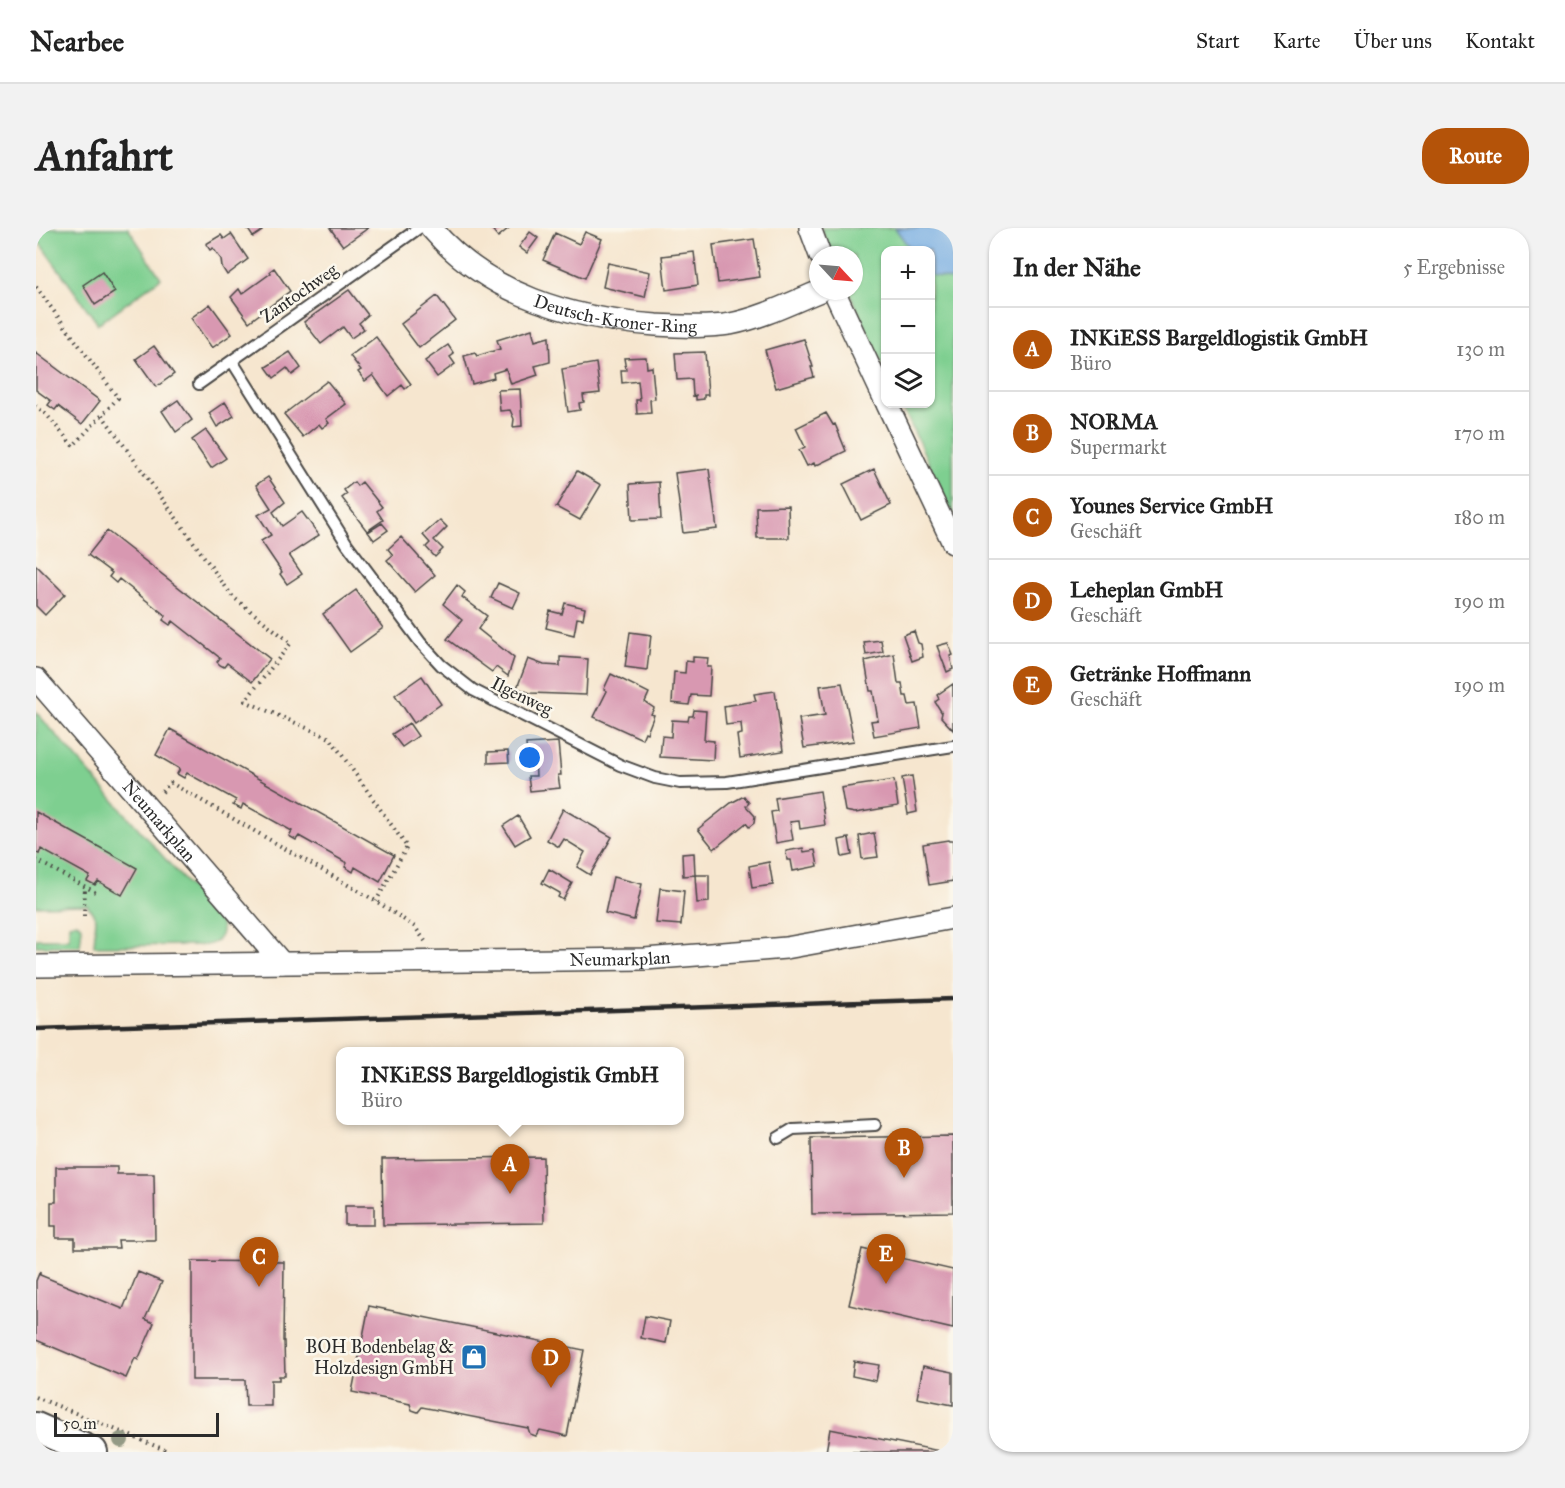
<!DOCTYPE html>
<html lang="de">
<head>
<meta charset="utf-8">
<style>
	body { margin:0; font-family:"IM FELL Great Primer",serif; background:#f2f2f2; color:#222 }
	.controls { position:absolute; right:18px; top:18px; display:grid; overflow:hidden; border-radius:12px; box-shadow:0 2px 4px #0004 }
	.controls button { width:54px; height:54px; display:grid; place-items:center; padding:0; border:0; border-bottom:2px solid #e0e0e0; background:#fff; color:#222; font:30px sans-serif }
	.compass { position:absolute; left:773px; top:18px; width:54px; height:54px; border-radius:50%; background:#fff; box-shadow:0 2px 4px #0004; rotate:116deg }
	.scale { position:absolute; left:18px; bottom:15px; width:165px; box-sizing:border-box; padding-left:6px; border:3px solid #2b2b2b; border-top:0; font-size:16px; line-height:21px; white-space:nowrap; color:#2b2b2b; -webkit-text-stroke:4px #fbf7ec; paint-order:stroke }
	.you { position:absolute; left:494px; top:530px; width:21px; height:21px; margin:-15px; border:4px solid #fff; border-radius:50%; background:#1a73e8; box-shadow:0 0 0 9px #1a73e833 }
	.badge { display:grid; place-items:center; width:39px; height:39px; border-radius:50%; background:#b45309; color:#fff; font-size:20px; font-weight:700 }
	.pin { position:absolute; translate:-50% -50px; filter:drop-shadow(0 2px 3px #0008) }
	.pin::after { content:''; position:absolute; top:32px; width:21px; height:18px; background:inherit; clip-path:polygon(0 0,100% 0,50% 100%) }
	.popup { position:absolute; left:300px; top:819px; width:348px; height:78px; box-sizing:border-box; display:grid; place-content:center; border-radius:12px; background:#fff; filter:drop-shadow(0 2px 4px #0005); font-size:20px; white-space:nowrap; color:#767676 }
	.popup b { font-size:22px; color:#222 }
	.popup::after { content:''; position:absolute; left:50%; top:100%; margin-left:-12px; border:12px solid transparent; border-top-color:#fff }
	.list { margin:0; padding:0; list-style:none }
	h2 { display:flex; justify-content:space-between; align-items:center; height:78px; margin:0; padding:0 24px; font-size:26px }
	h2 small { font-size:20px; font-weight:400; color:#767676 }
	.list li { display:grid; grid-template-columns:39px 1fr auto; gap:18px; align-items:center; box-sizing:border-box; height:84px; padding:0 24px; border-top:2px solid #e0e0e0 }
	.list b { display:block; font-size:22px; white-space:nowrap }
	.list p { margin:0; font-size:20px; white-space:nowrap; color:#767676 }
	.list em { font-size:20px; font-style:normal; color:#767676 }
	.icon { flex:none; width:33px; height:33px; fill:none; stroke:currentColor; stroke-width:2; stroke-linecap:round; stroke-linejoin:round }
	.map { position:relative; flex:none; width:917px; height:1224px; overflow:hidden; border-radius:24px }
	header { display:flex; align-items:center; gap:36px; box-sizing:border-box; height:84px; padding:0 30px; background:#fff; border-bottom:2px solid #e0e0e0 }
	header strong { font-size:28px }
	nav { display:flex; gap:33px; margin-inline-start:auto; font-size:21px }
	.intro { display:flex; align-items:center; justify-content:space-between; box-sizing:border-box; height:144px; padding:0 36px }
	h1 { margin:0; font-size:42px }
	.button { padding:15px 27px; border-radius:24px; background:#b45309; color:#fff; font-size:21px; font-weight:700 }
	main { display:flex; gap:36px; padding:0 36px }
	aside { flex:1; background:#fff; border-radius:24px; box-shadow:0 2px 4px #0004 }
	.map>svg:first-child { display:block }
	.green { fill:#7ecf90; stroke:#547d5e; stroke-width:1.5 }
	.water { fill:#73abe2; stroke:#4f6b86; stroke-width:1.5 }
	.building { fill:#d898b1 }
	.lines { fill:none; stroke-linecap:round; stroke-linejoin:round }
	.lane-casing { stroke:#494744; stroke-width:14 }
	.street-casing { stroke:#494744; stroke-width:24 }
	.secondary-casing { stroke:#494744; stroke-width:32 }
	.path { stroke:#494744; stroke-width:4; stroke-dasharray:1.5 4.5; stroke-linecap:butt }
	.lane { stroke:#fff; stroke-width:10 }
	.street { stroke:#fff; stroke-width:21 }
	.secondary { stroke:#fff; stroke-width:28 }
	.rail { stroke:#2b2b2b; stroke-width:4.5 }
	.tree { fill:#949a85 }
	.labels { text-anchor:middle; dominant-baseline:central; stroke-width:5; stroke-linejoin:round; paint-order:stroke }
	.street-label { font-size:18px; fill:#2b2b2b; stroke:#fbf7ec }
	.poi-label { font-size:18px; fill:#2b2b2b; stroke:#fbf7ec; text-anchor:end }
</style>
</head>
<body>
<header>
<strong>Nearbee</strong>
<nav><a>Start</a><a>Karte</a><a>Über uns</a><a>Kontakt</a></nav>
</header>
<div class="intro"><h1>Anfahrt</h1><a class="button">Route</a></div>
<main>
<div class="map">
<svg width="917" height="1224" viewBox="0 0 917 1224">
	<rect width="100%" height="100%" fill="#fbf7ec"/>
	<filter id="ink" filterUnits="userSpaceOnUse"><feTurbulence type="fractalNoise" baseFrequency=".0167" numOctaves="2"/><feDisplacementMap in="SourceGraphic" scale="12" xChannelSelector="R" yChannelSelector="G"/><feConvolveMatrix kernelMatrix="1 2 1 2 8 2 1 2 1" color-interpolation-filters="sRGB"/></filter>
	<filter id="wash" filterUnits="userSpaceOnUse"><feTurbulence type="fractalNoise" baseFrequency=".008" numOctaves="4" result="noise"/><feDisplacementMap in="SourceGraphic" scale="24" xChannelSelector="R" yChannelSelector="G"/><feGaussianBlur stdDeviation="1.35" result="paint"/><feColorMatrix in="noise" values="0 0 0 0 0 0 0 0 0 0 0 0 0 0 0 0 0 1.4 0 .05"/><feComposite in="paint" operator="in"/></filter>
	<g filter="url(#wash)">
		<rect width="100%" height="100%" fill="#f6e6cf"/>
		<path class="green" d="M0,0h92l33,50 -63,46 -62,-86z
			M785,0h132v287l-52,-111h29v-154h-45v121l-36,-80h5v-36h-22z
			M0,484l183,208c7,12 1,23 -13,25l-112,1 2,-28 -9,-13 -51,1z
			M40,694l6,5 -2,19h-44v-7h33v-15z"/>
		<path class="water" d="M859,0h58v52l-22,-5 -1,-25h-19z"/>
		<g id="blocks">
			<path class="building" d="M211,0h13l2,3 -9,6z
				M294,0h38l-25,18z
				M455,0h18l-11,9z
				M494,4l8,6 -11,15 -8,-6z
				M549,4l17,7 -17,39 -42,-18 12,-27 24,11z
				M195,6l17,25 -21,16 -5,-8 -1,-8 -8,-11 -3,2 -4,-6 15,-9 3,4z
				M718,11l6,38 -42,6 -5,-38z
				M658,24l4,33 -32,5 -4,-34z
				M572,35l42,9 -5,25 -42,-10z
				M238,40l16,23 -41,31 -18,-25 8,-8 3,5 29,-21 -1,-2z
				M66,44l13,20 -20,13 -12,-20z
				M313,62l19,25 -9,8 5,6 -13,9 -8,-11 -22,17 -17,-22z
				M401,68l18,24 -36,28 -18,-24z
				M174,76l22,30 -20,14 -21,-30z
				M496,101l3,12 14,-4 1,25 -15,4 3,9 -27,9 -5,-15 -13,4 1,5 -22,6 -8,-28 11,-3 2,3 23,-7 -3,-9z
				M340,109l35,47 -6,5 -3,-4 -14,11 -15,-21 -8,6 -7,-9 3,-2 -11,-14z
				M768,111l9,28h-2l3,10 -38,11 -11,-38z
				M412,117l6,9 -4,3 5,7 -18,13 -12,-16z
				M118,118l20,28 -18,13 -20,-28z
				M254,124l11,16 -9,7 -5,-7 -13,10 -8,-11z
				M669,124l3,43h-4v4l-8,1v-5l-3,1 -1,-17 -15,1 -2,-27z
				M0,125l64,48 -18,23 -24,-18 -3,4 -7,-5 3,-4 -15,-11z
				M610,129l1,11 5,-1 3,32 -5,1 1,13 -14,1 -1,-14h4l-2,-19 -16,2 -1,-13h5l-2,-12z
				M560,135l4,30 -17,2 1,7 -5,1 1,7 -12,2 -6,-43z
				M291,153l19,23 -20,15 3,4 -7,5 -3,-4 -16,13 -19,-23z
				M484,161l2,37 -9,1 1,-8 -4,-9 -10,1 -2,-21z
				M142,172l14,20 -16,12 -14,-21z
				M189,174l9,14 -17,11 -8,-14z
				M790,185l7,12 2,-1 11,27 -31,15 -1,-3 -7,3 -8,-16 6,-3 -9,-19z
				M170,202l20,28 -15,10 -19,-28z
				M673,241l8,60 -34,4 -8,-60z
				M838,241l17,36 -30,15 -18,-36z
				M541,243l24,14 -21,35 -24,-13z
				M232,249l17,25 -12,10 9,14 20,-14 17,23 -30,20 13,19 -15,10 -7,-10 2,-2 -21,-31 10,-6 -13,-20 13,-7 -15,-23z
				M318,254l3,4 5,-4 20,25 -5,4 6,9 -16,11 -25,-33 5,-4 -3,-4z
				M623,254l2,37 -29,1 -2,-36z
				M752,278l1,32h-32l-1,-31z
				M404,292l7,7 -13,13 9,9 -8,8 -9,-10 4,-4 -7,-8z
				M346,295l6,7 -14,10 -6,-8z
				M71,303l163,128 -18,23 -25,-19 -3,4 -4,-2 -3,-3 3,-4 -47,-37 -3,4 -7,-5 3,-4 -47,-37 -3,4 -7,-6 3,-4 -24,-18z
				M365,309l34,38 -20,17 -28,-32 6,-5 -5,-6z
				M0,337l29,29 -20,21 -9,-9z
				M462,355l22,10 -7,15 -22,-10z
				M421,357l8,7 -3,5 25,19 -9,13 36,29 -6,18 -12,-9 -4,5 -45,-33 15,-19 -19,-16z
				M320,362l27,38 -33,24 -27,-38z
				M529,375l20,5 -2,11 -6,-1 -3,17 -28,-7 4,-17 12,3z
				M878,403l4,12 3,1 2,13 -11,4 -9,-26z
				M594,404l21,3 -4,35 -22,-3z
				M845,412l2,12 -17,3 -2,-13z
				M912,415l5,12 -3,1 3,13 -6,3 -10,-26z
				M858,426l4,29h4l2,13h3l2,9 8,-1 4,24 -47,8 -3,-15 7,-1 -5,-29h-3l-5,-30z
				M524,429l28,2 -2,36 -56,-2 -13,-5 11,-29 16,6 16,1z
				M657,429l15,1 -1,9h4l-2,29 -18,-1 -2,10 -17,-2 2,-31 11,1 1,-12 7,1z
				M575,446l38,19 -4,9 9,6 -3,6 3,1 -7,18 -2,-1 -3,7 -48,-22 13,-26 -3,-2z
				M386,448l19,28 -27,19 -19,-28z
				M806,455l12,58 -50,7 -5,-29 26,-4 -5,-29z
				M917,456v46l-12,-13 1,-4 -7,-11 4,-3 -2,-4z
				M739,463l8,60 -43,7 -3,-23 5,-1 -1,-11 -15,2 -2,-19 32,-5 -2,-7z
				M658,482l12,1 -2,29 10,1 -1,19 -53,-3 2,-21 9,1 1,-17 16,1 1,-5h4z
				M373,495l9,13 -16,11 -10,-13z
				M134,501l224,126 -14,27 -25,-15 -2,5 -8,-5 2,-4 -48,-27 -3,4 -7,-4 3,-5 -49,-27 -2,5 -8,-4 3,-5 -49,-27 -3,5 -7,-4 3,-5 -24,-14z
				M522,514l3,33h-3l2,13 -30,3 -2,-15h8l-1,-16 -1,-4 -7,1 -1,-13z
				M472,523l1,11 -21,1v-11z
				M876,548l5,36 -9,2 -6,-36z
				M858,552l4,26 -43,7 -10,-2 -4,-23z
				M784,563l5,34 -25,4 -1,-8 -9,1 3,18 -17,3 -5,-31 6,-1 -2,-13z
				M708,568l5,7 -3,3 9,10 -1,7 -5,4 -3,-4 -32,26 -16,-20 33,-26z
				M527,581l49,28 -22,38 -13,-8 8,-15 -21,-13 -5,8 -12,-7z
				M0,584l101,56 -15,27 -24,-14 -3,4 -8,-4 3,-5 -49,-27 -2,5 -3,-2z
				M482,588l12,20 -15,9 -12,-19z
				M838,605l4,24 -16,2 -3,-23z
				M813,610l3,17 -10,2 -3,-17z
				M912,612l1,1h4v40l-24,4 -6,-41z
				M767,620l1,4 11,-2 3,16 -25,5 -2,-11h-4l-1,-9z
				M658,625l1,22 -12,1 -1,-22z
				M733,634l4,23 -21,3 -3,-22z
				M513,641l23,14 -9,17 -5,-3 2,-4 -18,-10z
				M659,647h14v27l-12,1z
				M577,649l29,7 -8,36 -29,-7z
				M624,660l24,3 -3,34 -25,-2z
				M917,908v76l-141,2 -1,-76z
				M507,929l1,66 -161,2 -1,-66z
				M20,939h61v7h37l1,66h-37l1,8h-44v-10h-19v-12h-5v-24h5z
				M309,978h29v19h-29z
				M826,1021l91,21v59l-104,-24z
				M156,1033l92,1 -1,79h1l1,35h-6v4h-8v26h-25l-1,-26h-53z
				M4,1043v4l83,34 15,-37 24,10 -17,37 9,4 -16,37 -3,-2 -9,20 -90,-38v-59z
				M333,1078l215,44 -17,86 -27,-6 -4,6 -6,-2 -2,-6 -106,-21 -4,5 -6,-2 -2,-6 -58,-12z
				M609,1088l25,5 -4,22 -25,-5z
				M818,1133l25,4 -3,16 -24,-5z
				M887,1138l30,6v33l-36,-7z
				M794,1201l110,22v1h-114z"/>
		</g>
	</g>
	<g filter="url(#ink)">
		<use href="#blocks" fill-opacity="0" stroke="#494744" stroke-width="1.5"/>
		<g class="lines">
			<defs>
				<path id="lane" d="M196,133l115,183 73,98 21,23 32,25 147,75 35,13 25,5 47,-1 226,-36
					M163,156l220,-156
					M742,910l15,-9 82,-4"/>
				<g id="street">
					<path id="s1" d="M395,0c57,67 140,91 225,97 24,1 50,3 74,-1 31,-6 61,-21 90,-33"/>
					<path d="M774,0l10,27"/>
					<path d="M798,63l51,109"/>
					<path d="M851,176l66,139"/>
					<path id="s2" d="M0,451l246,284"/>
					<path id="s3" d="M0,738l609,-7 141,-11 167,-30"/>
				</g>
				<path id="secondary" d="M0,1199l57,25"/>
			</defs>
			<use href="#lane" class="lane-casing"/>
			<use href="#street" class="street-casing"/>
			<use href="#secondary" class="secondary-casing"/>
			<path class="path" d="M0,59l82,111 -45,48 -27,-32 -10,-8
				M66,187l131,182 58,46 -46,58 85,37 77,109 -31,54
				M126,564l9,-9 205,118 39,26 10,14
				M0,632l59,32
				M48,688l1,-29
				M0,1169l134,55"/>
			<use href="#lane" class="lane"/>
			<use href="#street" class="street"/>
			<use href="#secondary" class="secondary"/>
			<path class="rail" d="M0,801l917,-30"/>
		</g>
		<circle class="tree" cx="85" cy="1212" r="8"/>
	</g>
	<defs>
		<symbol id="shop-square" viewBox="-11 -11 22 22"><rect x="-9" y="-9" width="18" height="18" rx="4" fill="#1f6fb2" stroke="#fbf7ec"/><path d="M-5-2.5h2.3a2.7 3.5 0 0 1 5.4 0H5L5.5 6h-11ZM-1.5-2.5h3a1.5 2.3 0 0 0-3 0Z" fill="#fff"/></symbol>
	</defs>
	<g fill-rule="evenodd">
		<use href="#shop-square" x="423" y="1114" width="30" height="30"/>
	</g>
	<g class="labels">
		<g class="street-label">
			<text transform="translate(263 65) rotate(-35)">Zantochweg</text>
			<text stroke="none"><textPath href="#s1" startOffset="210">Deutsch-Kroner-Ring</textPath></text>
			<text transform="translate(486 468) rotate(26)">Ilgenweg</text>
			<text stroke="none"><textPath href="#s2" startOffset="188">Neumarkplan</textPath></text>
			<text stroke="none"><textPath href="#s3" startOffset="584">Neumarkplan</textPath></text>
		</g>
		<g class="poi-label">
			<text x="418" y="1119">BOH Bodenbelag &amp;<tspan x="418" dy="21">Holzdesign GmbH</tspan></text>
		</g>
	</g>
</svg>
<div class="controls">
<button>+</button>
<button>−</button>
<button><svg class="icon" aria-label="layers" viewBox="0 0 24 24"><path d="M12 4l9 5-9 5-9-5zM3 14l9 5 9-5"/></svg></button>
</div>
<svg class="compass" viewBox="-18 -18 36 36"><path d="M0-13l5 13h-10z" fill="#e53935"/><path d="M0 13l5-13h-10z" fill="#767676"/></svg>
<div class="scale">50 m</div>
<div class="you"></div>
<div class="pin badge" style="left:474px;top:966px">A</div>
<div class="popup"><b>INKiESS Bargeldlogistik GmbH</b>Büro</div>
<div class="pin badge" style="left:868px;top:950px">B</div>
<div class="pin badge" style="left:223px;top:1059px">C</div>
<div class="pin badge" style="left:515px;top:1160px">D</div>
<div class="pin badge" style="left:850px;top:1056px">E</div>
</div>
<aside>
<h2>In der Nähe<small>5 Ergebnisse</small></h2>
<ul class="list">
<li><span class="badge">A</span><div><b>INKiESS Bargeldlogistik GmbH</b><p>Büro</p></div><em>130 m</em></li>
<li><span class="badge">B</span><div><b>NORMA</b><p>Supermarkt</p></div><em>170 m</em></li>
<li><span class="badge">C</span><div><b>Younes Service GmbH</b><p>Geschäft</p></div><em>180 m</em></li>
<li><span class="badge">D</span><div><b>Leheplan GmbH</b><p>Geschäft</p></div><em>190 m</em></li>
<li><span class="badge">E</span><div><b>Getränke Hoffmann</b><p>Geschäft</p></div><em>190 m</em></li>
</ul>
</aside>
</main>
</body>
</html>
